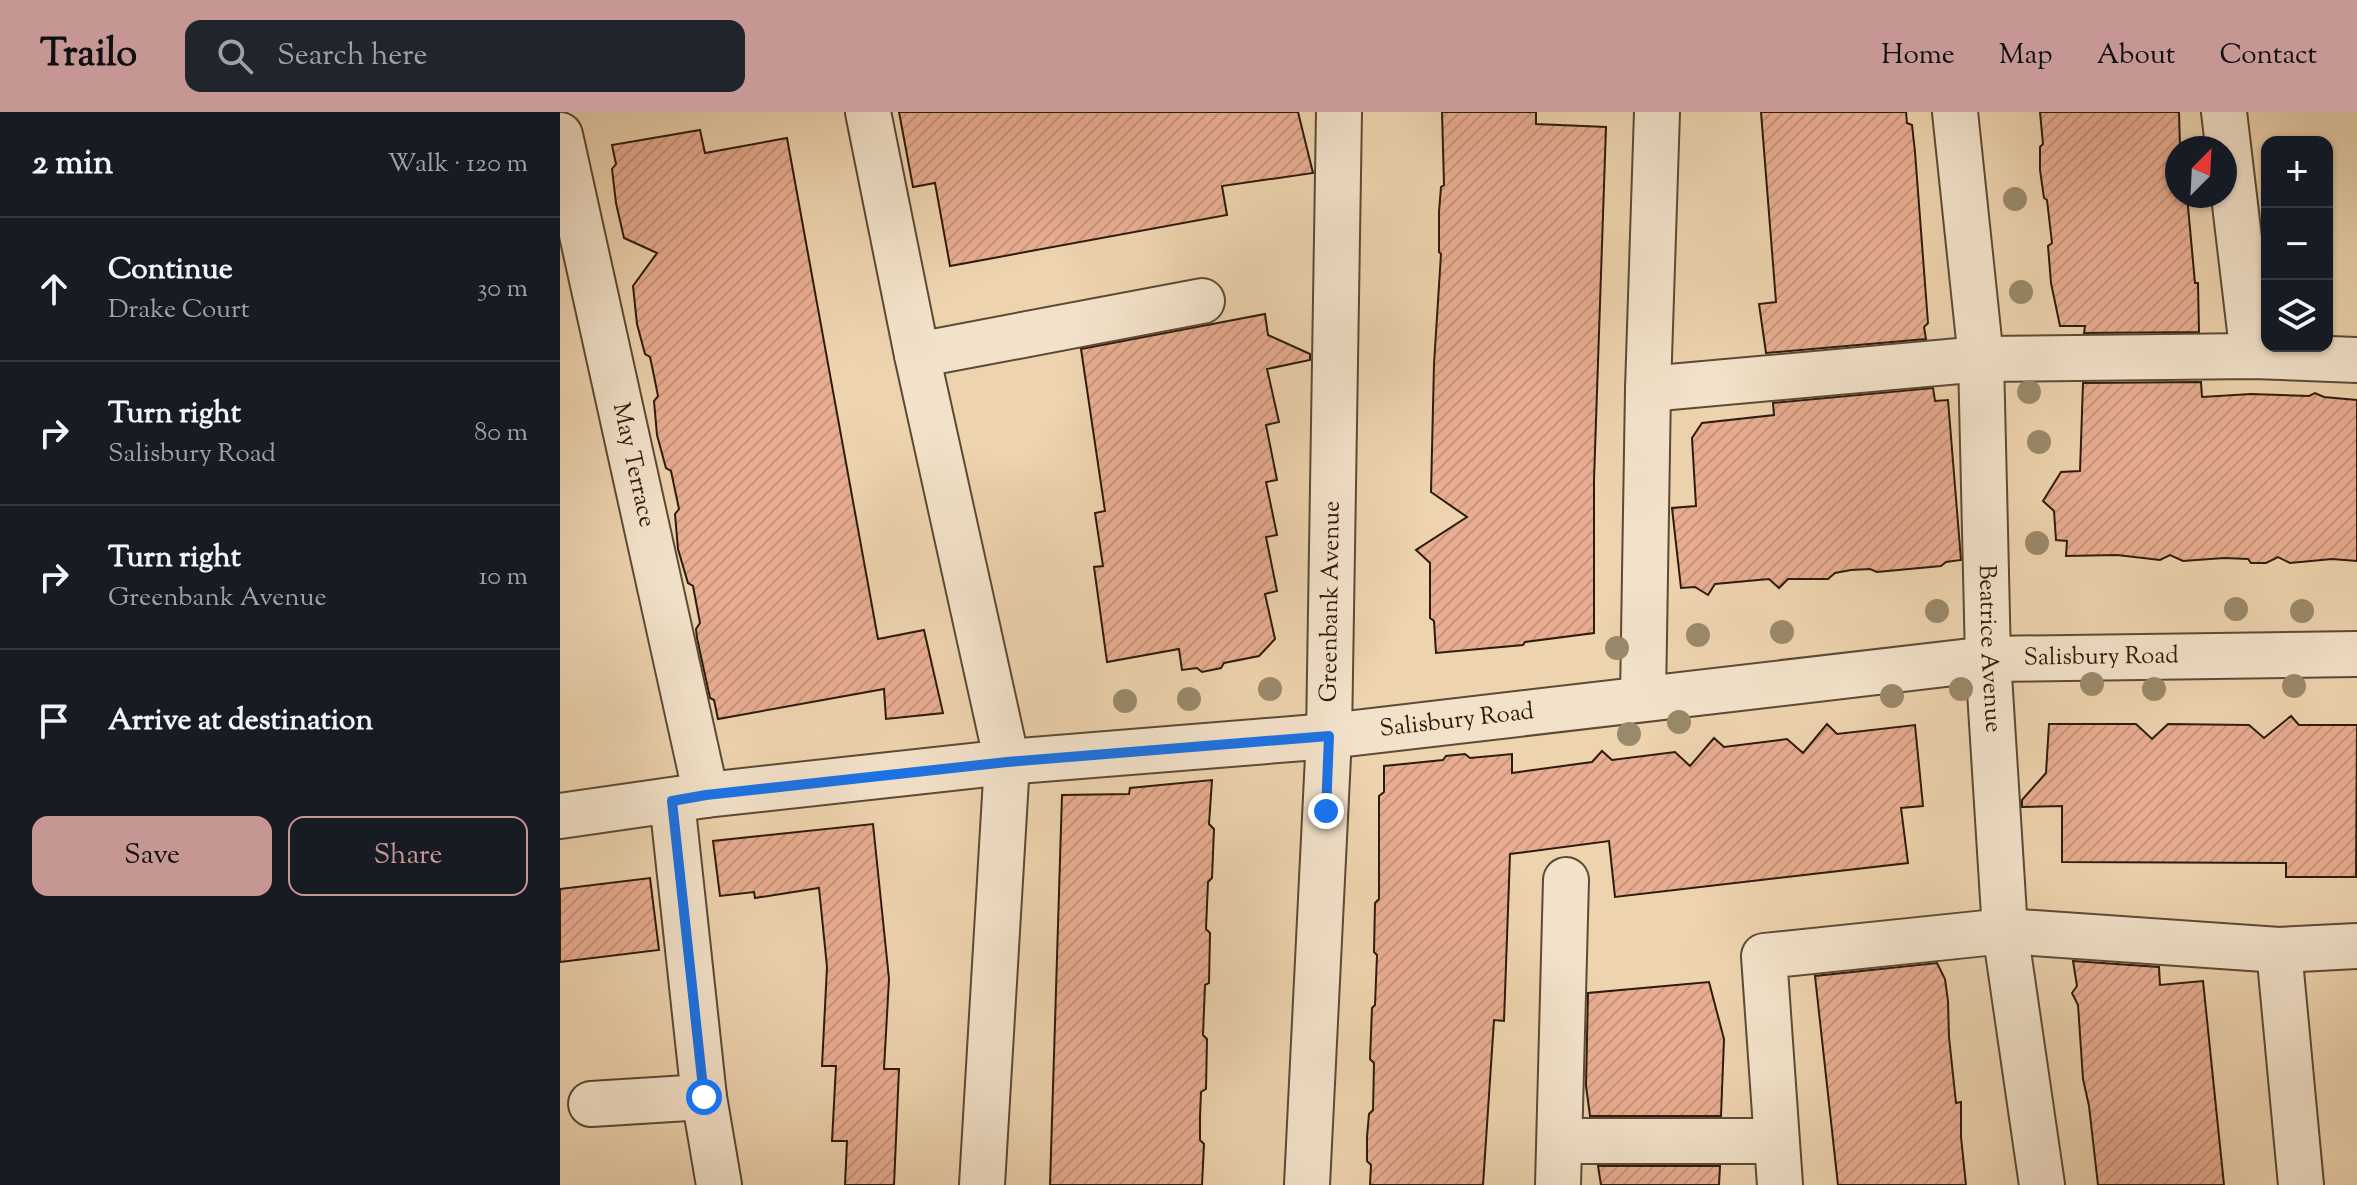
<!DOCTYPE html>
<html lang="en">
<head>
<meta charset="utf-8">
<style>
	body { margin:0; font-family:"Sorts Mill Goudy",serif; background:#20242c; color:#f1f3f6 }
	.controls { position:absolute; right:24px; top:24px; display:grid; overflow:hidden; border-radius:16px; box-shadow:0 2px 6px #0004 }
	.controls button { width:72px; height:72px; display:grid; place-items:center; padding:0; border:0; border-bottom:2px solid #363941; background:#171b24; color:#f1f3f6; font:40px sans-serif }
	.compass { position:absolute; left:1605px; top:24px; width:72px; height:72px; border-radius:50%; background:#171b24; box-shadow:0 2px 6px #0004; rotate:24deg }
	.stop { position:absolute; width:24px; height:24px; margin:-18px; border:6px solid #1a73e8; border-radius:50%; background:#fff }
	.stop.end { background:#1a73e8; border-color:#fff; box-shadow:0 2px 8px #0008 }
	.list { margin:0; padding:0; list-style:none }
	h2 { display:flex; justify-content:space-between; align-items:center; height:104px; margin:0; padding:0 32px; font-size:34px }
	h2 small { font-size:26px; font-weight:400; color:#9ea1a6 }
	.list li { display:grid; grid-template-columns:52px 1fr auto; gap:24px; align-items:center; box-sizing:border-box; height:144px; padding:0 32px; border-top:2px solid #363941 }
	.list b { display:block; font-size:30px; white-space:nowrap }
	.list p { margin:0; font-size:26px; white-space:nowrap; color:#9ea1a6 }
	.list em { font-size:26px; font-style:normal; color:#9ea1a6 }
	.actions { display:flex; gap:16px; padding:24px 32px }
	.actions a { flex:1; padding:18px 0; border:2px solid #c59692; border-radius:16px; text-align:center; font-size:28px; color:#c59692 }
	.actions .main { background:#c59692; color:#111 }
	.icon { flex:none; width:44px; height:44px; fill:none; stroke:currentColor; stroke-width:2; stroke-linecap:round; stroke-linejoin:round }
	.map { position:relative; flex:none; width:1797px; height:1073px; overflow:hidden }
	header { display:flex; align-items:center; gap:48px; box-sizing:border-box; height:112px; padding:0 40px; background:#c59692; color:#111 }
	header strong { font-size:38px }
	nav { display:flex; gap:44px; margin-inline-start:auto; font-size:28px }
	.search { width:560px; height:72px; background:#20242c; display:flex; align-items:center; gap:20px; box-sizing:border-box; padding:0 28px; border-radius:16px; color:#9ea1a6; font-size:30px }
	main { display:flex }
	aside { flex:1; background:#171b24 }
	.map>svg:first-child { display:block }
	.building { fill:url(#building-hatch); stroke:#2c1c0d; stroke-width:2 }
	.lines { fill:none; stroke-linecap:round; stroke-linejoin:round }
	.minor-casing { stroke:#5c4a35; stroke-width:48 }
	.minor { stroke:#f3e2ca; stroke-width:44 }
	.tree { fill:#9a896a }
	.route { stroke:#1a73e8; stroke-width:10 }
	.labels { text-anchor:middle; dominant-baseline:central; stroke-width:6; stroke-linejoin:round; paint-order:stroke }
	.street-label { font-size:24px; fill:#2c1c0d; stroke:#f3e2ca }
</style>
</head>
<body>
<header>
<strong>Trailo</strong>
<div class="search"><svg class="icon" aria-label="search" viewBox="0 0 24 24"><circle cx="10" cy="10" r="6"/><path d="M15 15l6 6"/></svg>Search here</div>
<nav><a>Home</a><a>Map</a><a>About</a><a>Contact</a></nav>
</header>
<main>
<aside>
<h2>2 min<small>Walk · 120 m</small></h2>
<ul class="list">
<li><svg class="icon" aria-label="ahead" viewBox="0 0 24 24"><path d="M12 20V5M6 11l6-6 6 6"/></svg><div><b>Continue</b><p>Drake Court</p></div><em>30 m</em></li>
<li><svg class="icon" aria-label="right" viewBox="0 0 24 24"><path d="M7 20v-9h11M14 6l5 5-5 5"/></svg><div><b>Turn right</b><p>Salisbury Road</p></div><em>80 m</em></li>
<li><svg class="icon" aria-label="right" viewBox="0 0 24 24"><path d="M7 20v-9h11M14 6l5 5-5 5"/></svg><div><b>Turn right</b><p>Greenbank Avenue</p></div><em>10 m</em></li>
<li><svg class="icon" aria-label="arrive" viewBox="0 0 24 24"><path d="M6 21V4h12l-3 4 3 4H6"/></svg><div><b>Arrive at destination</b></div></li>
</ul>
<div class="actions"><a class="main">Save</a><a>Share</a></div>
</aside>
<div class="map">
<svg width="1797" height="1073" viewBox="0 0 1797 1073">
	<defs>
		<pattern id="building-hatch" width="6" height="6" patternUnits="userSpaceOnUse" patternTransform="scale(2)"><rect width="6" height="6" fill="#e9ad91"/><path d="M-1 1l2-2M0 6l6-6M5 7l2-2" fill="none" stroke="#c8947c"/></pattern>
	</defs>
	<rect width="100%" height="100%" fill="#edd3ae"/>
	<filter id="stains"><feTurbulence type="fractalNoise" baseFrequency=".0025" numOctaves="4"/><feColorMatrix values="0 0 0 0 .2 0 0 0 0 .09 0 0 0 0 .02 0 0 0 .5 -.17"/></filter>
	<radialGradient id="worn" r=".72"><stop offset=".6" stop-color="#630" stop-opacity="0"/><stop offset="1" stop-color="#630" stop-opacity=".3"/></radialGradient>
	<path class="building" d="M339,0h399l15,61 -91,13 5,29 -277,51 -15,-83 -22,4z
		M882,0h94v12l70,3 -12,353v153l-69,9 -2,3 -87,8 -2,-32 -4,-3v-55l-14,-13 51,-33 -36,-25 3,-128 7,-110 -2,-2v-40l2,-25 3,-2z
		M1201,0h145l1,11 5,2 3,27 13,171 -4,4 2,12 -160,14 -7,-49 17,-2z
		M1480,0h139l1,36h-3v48h10l8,87h3l1,49 -115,1 1,-7h-25l-9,-43 -3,-37 4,-3 -5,-43 -3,-2 -4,-28v-23l3,-3z
		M140,18l5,23 82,-15 91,501 46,-9 19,83 -57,6 -2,-30 -166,30 -4,-19 -4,-2 -13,-60 -1,-9 4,-6 -7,-37 -5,-3 -10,-34 -3,-35 4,-5 -8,-38 -5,-3 -9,-33 -3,-34 4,-5 -4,-20 -4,-19 -5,-3 -8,-30 -4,-38 24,-33 -33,-15 -8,-35 -4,-34 4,-5 -4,-19z
		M705,202l3,21 42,19v6l-43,9 12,53 -13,3 11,55 -11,2 11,53 -11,2 11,54 -12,3 10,45 -16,17 -35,7 -3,5 -19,4 -5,-4 -15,2 -3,-21 -72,13 -13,-95 9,-1 -8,-53 10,-2 -24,-162z
		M1641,270l1,15 49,-3 58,2 6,-3 9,4 33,3v161l-25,-2 -42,4 -12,-6 -12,6h-15l-3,-4 -24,-1 -41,3 -13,-6 -10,5 -43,-5 -51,1 1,-15 -11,-1 -2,-29 -11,-10 18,-29 19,-1 3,-88z
		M1373,276l2,13 13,-1 13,160 -15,2 -5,4 -64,6 -7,-3 -19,1 -16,3 -7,6h-40l-9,9 -10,-9 -54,5 -7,11 -13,-8 -14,1 -9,-80 24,-2 -4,-68 10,-15 72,-8 -1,-12z
		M1731,604l8,9h58l-1,152h-70v-14l-224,-1v-56l-40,1v-7l24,-27 3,-49h87l16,15 16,-15 81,1 15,13z
		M1267,612l10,10 78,-9 8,81 -22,2 7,55 -293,34 -6,-56 -99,13 -6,167 -10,-1 -11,165h-113l1,-20 -4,-4v-24l2,-23 4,-4 1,-47 -4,-4 2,-51 3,-3 2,-50 -3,-3 1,-49 4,-4v-103l5,-4v-26l59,-6 3,-4 19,-2 5,4 42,-4v19l80,-11 10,-11 10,9 63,-8 15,14 24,-28 10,9 63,-8 16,14z
		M652,668l-3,44 5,5 -2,49 -4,4 -2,47 4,4 -1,50 -4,2 -2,50 4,4 -1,50 -5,3 -1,25v23l4,4 -2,41h-152l12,-390 67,-1 1,-6z
		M313,712l16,155 -5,90h15l-5,116h-49l2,-44h-15l4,-75h-14l5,-99 -8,-79 -64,10 -1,-6 -34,4 -7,-55z
		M90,766l9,72 -99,12v-73z
		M1513,849l86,6 1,18 43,-4 21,204h-126l-9,-79 -6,-27 -5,-74 -6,-12 5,-7z
		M1377,851l8,16 3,22 1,36 7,66 5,-1v35l5,48h-128l-23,-209z
		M1149,870l15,57 -3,77h-131l-4,-30 2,-93z
		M1038,1054h122l-1,19h-118z"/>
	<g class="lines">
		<defs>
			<g id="minor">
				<path d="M308,0l49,243 90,407 -25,423"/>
				<path id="s1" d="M1395,0l26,247 7,300 17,272 37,254"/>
				<path d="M1664,0l29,244"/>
				<path id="s2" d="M0,23l146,660"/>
				<path d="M357,243l285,-54"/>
				<path d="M1088,277l333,-30 272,-3 104,4"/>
				<path d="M1083,586l5,-309 9,-277"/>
				<path d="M112,689l32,296 15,88"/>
				<path id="s3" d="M0,704l146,-21 301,-33 322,-26 659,-77 369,-5"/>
				<path d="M1719,838l22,235"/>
				<path d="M31,992l113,-7"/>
				<path d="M1000,1029h216"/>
				<path id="s4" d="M747,1073l22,-449 10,-624"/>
				<path d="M998,1073l8,-305"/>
				<path d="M1220,1073l-16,-229 241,-25 274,19 78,-4"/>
			</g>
		</defs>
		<use href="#minor" class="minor-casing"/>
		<use href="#minor" class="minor"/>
	</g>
	<g class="tree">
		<circle cx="1455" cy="87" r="12"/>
		<circle cx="1461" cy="180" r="12"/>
		<circle cx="1469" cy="280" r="12"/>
		<circle cx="1479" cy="330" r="12"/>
		<circle cx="1477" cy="431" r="12"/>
		<circle cx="1676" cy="497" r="12"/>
		<circle cx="1377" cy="499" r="12"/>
		<circle cx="1742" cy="499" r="12"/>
		<circle cx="1222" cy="520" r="12"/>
		<circle cx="1138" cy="523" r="12"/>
		<circle cx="1057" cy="536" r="12"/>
		<circle cx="1532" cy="572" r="12"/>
		<circle cx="1734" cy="574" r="12"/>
		<circle cx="710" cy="577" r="12"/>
		<circle cx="1401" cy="577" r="12"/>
		<circle cx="1594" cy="577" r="12"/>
		<circle cx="1332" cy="584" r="12"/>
		<circle cx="629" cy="587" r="12"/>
		<circle cx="565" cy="589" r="12"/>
		<circle cx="1119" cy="610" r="12"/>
		<circle cx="1069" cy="622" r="12"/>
	</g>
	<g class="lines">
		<path class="route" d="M144,985l-32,-296 34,-6 301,-33 322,-26 -3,75"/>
	</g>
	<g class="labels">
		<g class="street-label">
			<text stroke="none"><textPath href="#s2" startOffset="338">May Terrace</textPath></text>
			<text stroke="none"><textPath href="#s4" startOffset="584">Greenbank Avenue</textPath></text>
			<text stroke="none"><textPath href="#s1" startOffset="538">Beatrice Avenue</textPath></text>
			<text stroke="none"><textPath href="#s3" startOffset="1550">Salisbury Road</textPath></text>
			<text stroke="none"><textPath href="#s3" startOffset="902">Salisbury Road</textPath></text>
		</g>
	</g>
	<rect width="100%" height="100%" filter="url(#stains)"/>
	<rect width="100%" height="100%" fill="url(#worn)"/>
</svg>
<div class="controls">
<button>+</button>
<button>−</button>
<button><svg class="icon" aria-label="layers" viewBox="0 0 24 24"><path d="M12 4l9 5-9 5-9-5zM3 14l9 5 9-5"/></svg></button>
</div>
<svg class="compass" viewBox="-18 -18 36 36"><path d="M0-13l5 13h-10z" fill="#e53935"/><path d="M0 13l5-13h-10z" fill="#9ea1a6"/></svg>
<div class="stop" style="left:144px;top:985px"></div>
<div class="stop end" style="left:766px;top:699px"></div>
</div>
</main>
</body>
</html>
